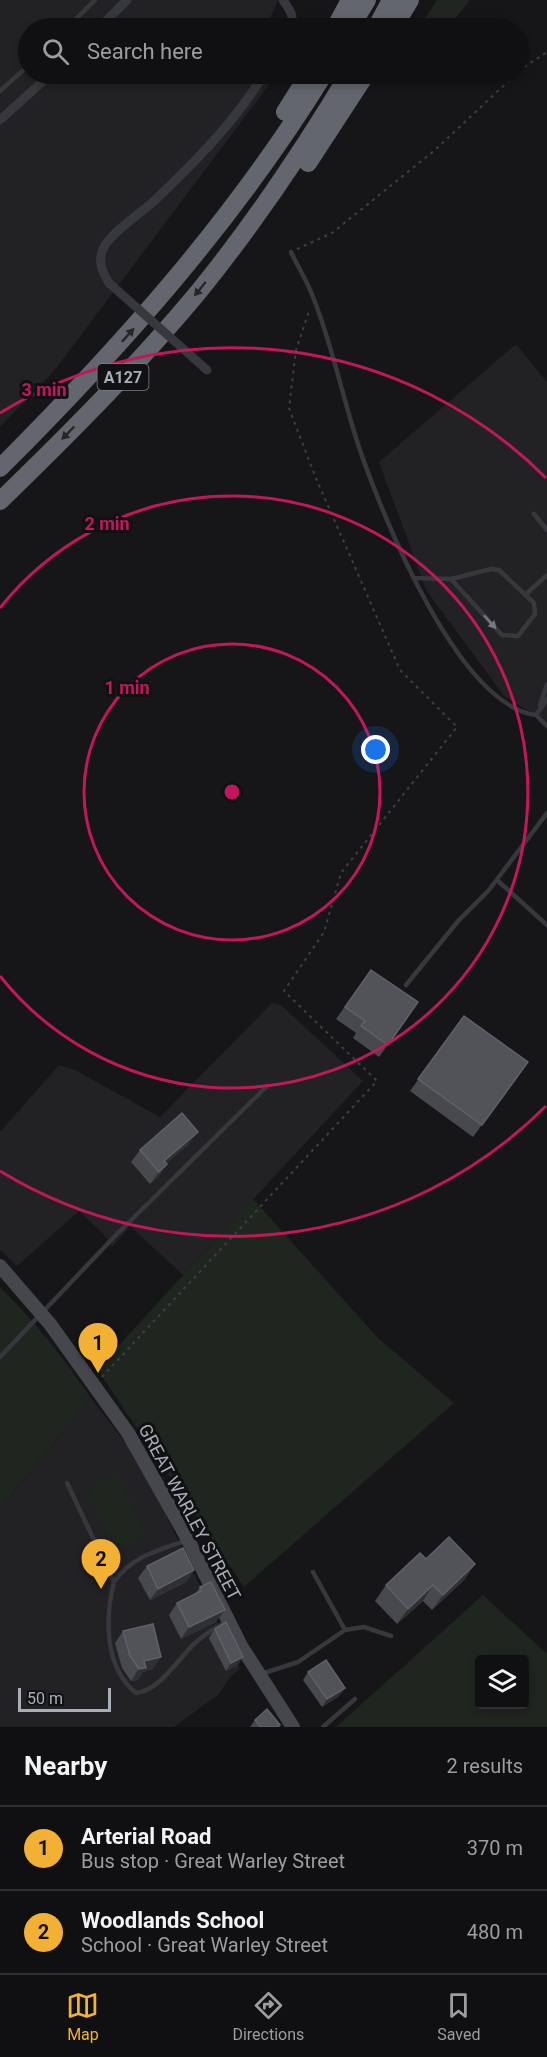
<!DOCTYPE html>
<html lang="en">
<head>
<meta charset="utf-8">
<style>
	body { margin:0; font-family:Roboto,sans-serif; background:#19191b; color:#f1f3f6 }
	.controls { position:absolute; right:18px; bottom:18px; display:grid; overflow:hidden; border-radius:6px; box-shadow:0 3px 9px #0003 }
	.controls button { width:54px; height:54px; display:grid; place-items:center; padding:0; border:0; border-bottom:2px solid #303032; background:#101012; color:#f1f3f6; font:30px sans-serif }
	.scale { position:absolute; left:18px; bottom:15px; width:93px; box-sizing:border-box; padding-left:6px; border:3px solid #a8adb8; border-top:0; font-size:16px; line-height:21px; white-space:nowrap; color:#a8adb8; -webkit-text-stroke:4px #111113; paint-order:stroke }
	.you { position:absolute; left:376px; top:750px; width:21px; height:21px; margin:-15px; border:4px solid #fff; border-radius:50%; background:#1a73e8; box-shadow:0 0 0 9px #1a73e833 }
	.badge { display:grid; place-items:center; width:39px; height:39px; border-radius:50%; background:#f2b134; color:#111; font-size:20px; font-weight:700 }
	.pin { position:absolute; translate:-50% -50px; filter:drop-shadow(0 2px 3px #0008) }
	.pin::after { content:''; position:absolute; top:32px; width:21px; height:18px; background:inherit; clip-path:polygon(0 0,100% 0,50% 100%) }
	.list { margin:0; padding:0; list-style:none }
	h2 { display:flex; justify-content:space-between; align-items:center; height:78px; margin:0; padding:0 24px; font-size:26px }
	h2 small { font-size:20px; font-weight:400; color:#9c9d9f }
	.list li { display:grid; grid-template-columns:39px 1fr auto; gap:18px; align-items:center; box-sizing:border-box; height:84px; padding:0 24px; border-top:2px solid #303032 }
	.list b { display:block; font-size:22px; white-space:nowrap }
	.list p { margin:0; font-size:20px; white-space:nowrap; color:#9c9d9f }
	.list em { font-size:20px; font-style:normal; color:#9c9d9f }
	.icon { flex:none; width:33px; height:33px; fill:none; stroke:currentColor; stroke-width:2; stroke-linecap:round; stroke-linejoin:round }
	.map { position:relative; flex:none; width:547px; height:1727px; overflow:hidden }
	.search { position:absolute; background:#101012; box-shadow:0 3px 9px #0003; left:18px; right:18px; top:18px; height:66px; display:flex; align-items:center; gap:15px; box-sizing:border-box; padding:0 21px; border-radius:33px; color:#9c9d9f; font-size:22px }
	.sheet { height:246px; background:#101012 }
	nav { display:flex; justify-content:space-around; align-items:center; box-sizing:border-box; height:84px; border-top:2px solid #303032; background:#101012; font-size:16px; color:#9c9d9f }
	nav a { display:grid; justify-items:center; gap:3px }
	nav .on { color:#f2b134 }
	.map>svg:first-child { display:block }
	.built { fill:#222225 }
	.green { fill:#1e261f; fill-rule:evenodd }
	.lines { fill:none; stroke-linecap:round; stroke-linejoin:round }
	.path { stroke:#3d3f44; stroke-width:2; stroke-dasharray:3 4.5; stroke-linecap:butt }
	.lane { stroke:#37383d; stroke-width:4.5 }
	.street { stroke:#37383d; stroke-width:9 }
	.secondary { stroke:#45474d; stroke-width:14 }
	.highway { stroke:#63666e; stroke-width:18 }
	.street-bridge { stroke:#37383d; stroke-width:9 }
	.wall { fill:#47494d }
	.shaded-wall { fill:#2f3033 }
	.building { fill:#525359; stroke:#5f6168; stroke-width:1.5 }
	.oneway { fill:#26262a }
	.oneway2 { fill:#757881 }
	.ring { fill:none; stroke:#c2185b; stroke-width:3 }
	.labels { text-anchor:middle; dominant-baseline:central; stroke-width:6; stroke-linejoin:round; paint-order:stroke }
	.shield { fill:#111113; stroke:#7b7e86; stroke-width:1.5 }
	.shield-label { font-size:16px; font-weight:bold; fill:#a8adb8 }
	.street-label { font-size:18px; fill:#a8adb8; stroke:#111113 }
	.centre { fill:#c2185b; stroke:#111113; stroke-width:3 }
	.ring-label { font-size:18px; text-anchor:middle; font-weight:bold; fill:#c2185b; stroke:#111113; stroke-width:6; stroke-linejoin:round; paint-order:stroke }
</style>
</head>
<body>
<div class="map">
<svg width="547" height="1727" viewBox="0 0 547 1727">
	<rect width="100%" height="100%" fill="#161618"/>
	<path class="built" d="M0,0h278l-10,23 8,5h-248v46h249l-223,297 -54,56z
		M516,344l31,38v340l-43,-26 -78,-106 -47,-128z
		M272,1003l9,2 82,76 -180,194 -53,-49 -18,21 -6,-10 -27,-26 -62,55 -17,-16v-118l59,-67 16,5 85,47z
		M91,1398l50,65 99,206 -10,8 -11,17 -45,33h-174v-219z"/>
	<path class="green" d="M437,0h33l-22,28h-29z
		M253,1199l125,139 76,65 -210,184 -147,-218z
		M0,1287c34,34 64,71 91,111l-91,110z
		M118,1476l28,58 -30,14 -28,-58z
		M483,1595l64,59v73h-211zM480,1660h44v44h-44z"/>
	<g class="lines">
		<path class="path" d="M518,71l29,-19
			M297,249l35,-16 103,-83 81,-76
			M102,1377l275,-296 -93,-90 40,-59 17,-59 116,-146 -57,-57 -85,-194 -26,-68 7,-58 13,-39"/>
		<path class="lane" d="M67,28l28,-28
			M0,91l28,-25
			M291,252c7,15 16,29 22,45 21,52 31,109 50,162 24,66 96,246 173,256l11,-16
			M534,514l13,16
			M414,578l37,1 40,-10 8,1 35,33 1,11 -17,22 -16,-1 -51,-56
			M525,595l22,-20
			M540,705l7,-21
			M536,715l11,11
			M497,880l50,45
			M406,985l53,-65 30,-30 58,-77
			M0,1357l115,-121 152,-150
			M67,1483l47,99c17,-25 44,-32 71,-41
			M313,1572l32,58
			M114,1582c-9,36 -10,85 22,111 24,-3 42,-34 59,-50 10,-9 20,-15 31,-21
			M261,1674l37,-12 47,-32 19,-3 27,9
			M323,1727l32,-28"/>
		<path class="street" d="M283,0c7,10 12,16 7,28
			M99,28l28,-28
			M0,120l51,-46
			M109,283c-8,-13 -12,-24 -4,-38 11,-16 33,-30 48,-43 41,-39 82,-80 111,-128"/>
		<path class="secondary" d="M0,1266l50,58 78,109 57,101 56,112 52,81"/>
		<path class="highway" d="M335,28l15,-28
			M350,28l17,-28
			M376,28l15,-28
			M393,28l17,-28
			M285,112l24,-38
			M308,163l58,-89
			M0,468c121,-121 234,-248 324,-394
			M0,501c69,-67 138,-136 200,-211 55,-68 104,-141 149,-216"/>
		<path class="street-bridge" d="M109,283l98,87"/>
	</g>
	<path class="wall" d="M371,970l47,32 -39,55 -26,-19 3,-5 -20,-14z
		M464,1016l64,46 -55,75 -63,-46z
		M189,1144l-23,19 -7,13 -9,8 -19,-22 9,-12z
		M426,1559l49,5 -11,16 -32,30 -9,-9 -26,23 -22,-23 11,-16z
		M147,1566l47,4 -8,12 -36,18 -12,-22z
		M200,1587l16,35 -35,17 -12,-24 8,-12 18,-9z
		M215,1629l23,36 -12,6 -17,-33z
		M123,1631l30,38 -10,3 -5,8 -7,1 -9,-13 -7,-25z
		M308,1672l37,16 -6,8 -17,11 -19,-27z
		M255,1720l24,7h-29z"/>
	<path class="shaded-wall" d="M198,1132l-9,12 -31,27 6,-10z
		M167,1164l-8,12 -9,8 9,-12z
		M475,1564l-11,16 -32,30 11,-15z
		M194,1570l-8,12 -36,18 8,-11z
		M433,1585l-10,16 -26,23 11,-15z
		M225,1610l-9,12 -35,17 8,-12z
		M161,1657l-8,12 -10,3 -5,8 -7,1 13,-20z
		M243,1657l-5,8 -12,6 5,-8z
		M345,1688l-6,8 -17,11 5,-8z"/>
	<path class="building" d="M371,970l47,32 -30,43 -27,-19 4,-5 -20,-14z
		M464,1016l64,46 -46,63 -64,-46z
		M182,1113l16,19 -34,29 3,3 -8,8 -19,-22z
		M449,1537l26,27 -32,31 -10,-10 -25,24 -22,-24 34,-32 6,6z
		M183,1548l11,22 -36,19 -11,-23z
		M211,1582l14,28 -36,17 -12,-24 24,-12 -1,-4z
		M226,1622l17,35 -12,6 -16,-34z
		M153,1624l8,33 -17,4 2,7 -7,1 -9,-13 -7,-25z
		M326,1660l19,28 -18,11 -19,-27z
		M267,1709l13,16 -2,2h-17l-6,-7z"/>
	<defs><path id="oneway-solid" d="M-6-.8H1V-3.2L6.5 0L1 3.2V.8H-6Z" transform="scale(1.5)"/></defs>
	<g class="oneway">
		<use href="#oneway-solid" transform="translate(200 289) rotate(129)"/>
		<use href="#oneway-solid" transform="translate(128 335) rotate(-48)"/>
		<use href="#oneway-solid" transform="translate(68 433) rotate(134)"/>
	</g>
	<use class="oneway2" href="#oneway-solid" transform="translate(490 622) rotate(48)"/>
	<g class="ring">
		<circle cx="232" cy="792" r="148"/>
		<path d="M0 608A296 296 0 1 1 0 976"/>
		<path d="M546 1106A444 444 0 0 1 0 1171M0 413A444 444 0 0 1 546 478"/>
	</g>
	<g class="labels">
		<rect class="shield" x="97.5" y="364" width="51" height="26" rx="4.5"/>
		<g class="shield-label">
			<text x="123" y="377">A127</text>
		</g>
		<g class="street-label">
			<text transform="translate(190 1512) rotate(62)">GREAT WARLEY STREET</text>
		</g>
	</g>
	<circle cx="232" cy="792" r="9" class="centre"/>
	<g class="ring-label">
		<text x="44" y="396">3 min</text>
		<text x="107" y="530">2 min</text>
		<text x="127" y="694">1 min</text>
	</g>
</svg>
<div class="controls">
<button><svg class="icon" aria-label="layers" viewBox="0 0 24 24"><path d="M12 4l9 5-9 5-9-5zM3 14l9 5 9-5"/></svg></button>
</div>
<div class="scale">50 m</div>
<div class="you"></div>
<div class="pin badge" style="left:98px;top:1373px">1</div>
<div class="pin badge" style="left:101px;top:1589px">2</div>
<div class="search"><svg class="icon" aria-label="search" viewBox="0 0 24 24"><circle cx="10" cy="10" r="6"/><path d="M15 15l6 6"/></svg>Search here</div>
</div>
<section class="sheet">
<h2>Nearby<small>2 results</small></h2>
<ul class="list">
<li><span class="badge">1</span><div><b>Arterial Road</b><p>Bus stop · Great Warley Street</p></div><em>370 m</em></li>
<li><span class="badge">2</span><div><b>Woodlands School</b><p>School · Great Warley Street</p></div><em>480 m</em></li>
</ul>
</section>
<nav>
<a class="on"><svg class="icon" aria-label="map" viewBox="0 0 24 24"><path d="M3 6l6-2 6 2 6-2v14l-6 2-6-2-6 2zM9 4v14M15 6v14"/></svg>Map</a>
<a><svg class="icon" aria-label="directions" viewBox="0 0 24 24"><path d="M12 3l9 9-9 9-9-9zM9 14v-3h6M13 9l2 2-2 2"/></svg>Directions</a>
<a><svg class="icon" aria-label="saved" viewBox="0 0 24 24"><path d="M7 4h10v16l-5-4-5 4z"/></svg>Saved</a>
</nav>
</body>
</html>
